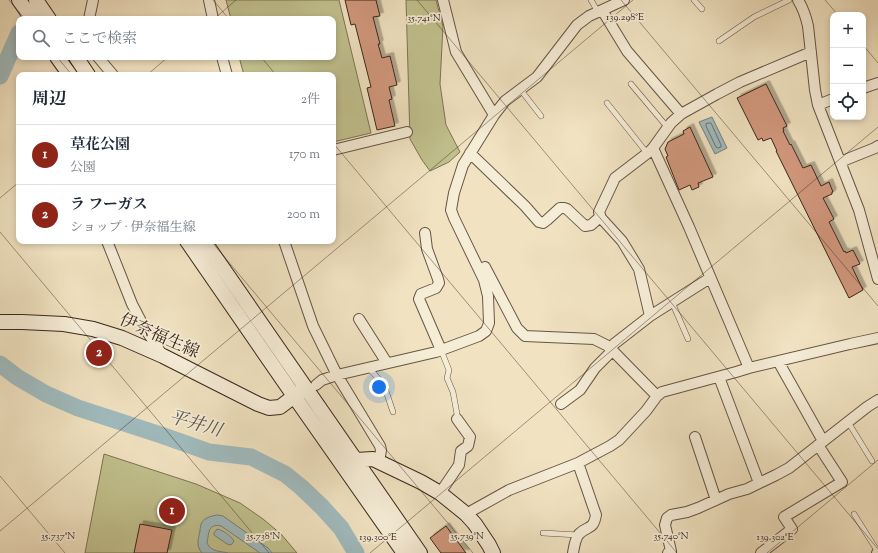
<!DOCTYPE html>
<html lang="ja">
<head>
<meta charset="utf-8">
<style>
	body { margin:0; font-family:"Sorts Mill Goudy","Noto Serif JP",serif; background:#f2f2f3; color:#1f2937 }
	.controls { position:absolute; right:12px; top:12px; display:grid; overflow:hidden; border-radius:8px; box-shadow:0 2px 6px #0003 }
	.controls button { width:36px; height:36px; display:grid; place-items:center; padding:0; border:0; border-bottom:1px solid #e0e1e3; background:#fff; color:#1f2937; font:20px sans-serif }
	.you { position:absolute; left:379px; top:387px; width:14px; height:14px; margin:-10px; border:3px solid #fff; border-radius:50%; background:#1a73e8; box-shadow:0 0 0 6px #1a73e833 }
	.badge { display:grid; place-items:center; width:26px; height:26px; border-radius:50%; background:#8f2418; color:#fff; font-size:13px; font-weight:700 }
	.pin { position:absolute; translate:-50% -50%; border:2px solid #fff; box-shadow:0 1px 4px #0006 }
	.list { margin:0; padding:0; list-style:none }
	h2 { display:flex; justify-content:space-between; align-items:center; height:52px; margin:0; padding:0 16px; font-size:17px }
	h2 small { font-size:13px; font-weight:400; color:#747a83 }
	.list li { display:grid; grid-template-columns:26px 1fr auto; gap:12px; align-items:center; box-sizing:border-box; height:60px; padding:0 16px; border-top:1px solid #e0e1e3 }
	.list b { display:block; font-size:15px; white-space:nowrap }
	.list p { margin:0; font-size:13px; white-space:nowrap; color:#747a83 }
	.list em { font-size:13px; font-style:normal; color:#747a83 }
	.icon { flex:none; width:22px; height:22px; fill:none; stroke:currentColor; stroke-width:2; stroke-linecap:round; stroke-linejoin:round }
	.map { position:relative; flex:none; width:878px; height:553px; overflow:hidden }
	.search { position:absolute; background:#fff; box-shadow:0 2px 6px #0003; left:16px; top:16px; width:320px; height:44px; display:flex; align-items:center; gap:10px; box-sizing:border-box; padding:0 14px; border-radius:8px; color:#747a83; font-size:15px }
	.panel { position:absolute; background:#fff; box-shadow:0 2px 6px #0003; left:16px; top:72px; width:320px; height:172px; border-radius:8px }
	.map>svg:first-child { display:block }
	.green { fill:#c1c18e; stroke:#7d7454 }
	.water { fill:#a0bbbe; stroke:#777f7d }
	.lines { fill:none; stroke-linecap:round; stroke-linejoin:round }
	.shore { stroke:#6c706c; stroke-width:1 }
	.river { stroke:#a0bbbe; stroke-width:17 }
	.building { fill:#d2987e; stroke:#39261b; filter:url(#shadow) }
	.lane-casing { stroke:#675545; stroke-width:6 }
	.street-casing { stroke:#675545; stroke-width:12 }
	.secondary-casing { stroke:#39261b; stroke-width:16 }
	.lane { stroke:#f6edd7; stroke-width:5 }
	.street { stroke:#f6edd7; stroke-width:10 }
	.secondary { stroke:#f6edd7; stroke-width:14 }
	.ticks { fill:none; stroke:#39261b; stroke-width:1; stroke-opacity:0.45 }
	.labels { text-anchor:middle; dominant-baseline:central; stroke-width:3.5; stroke-linejoin:round; paint-order:stroke }
	.street-label { font-size:17px; fill:#39261b; stroke:#f6edd7 }
	.water-label { font-size:18px; font-style:italic; fill:#58534c; stroke:#f6edd7 }
	.ticks-label { font-size:10px; text-anchor:middle; fill:#39261b; stroke:#f6edd7; stroke-width:3.5; stroke-linejoin:round; paint-order:stroke }
</style>
</head>
<body>
<div class="map">
<svg width="878" height="553" viewBox="0 0 878 553">
	<defs>
		<filter id="shadow"><feDropShadow dx="3.5" dy="-3.5" stdDeviation="0" flood-color="#0004"/></filter>
	</defs>
	<rect width="100%" height="100%" fill="#f1e3c2"/>
	<filter id="stains"><feTurbulence type="fractalNoise" baseFrequency=".005" numOctaves="4"/><feColorMatrix values="0 0 0 0 .2 0 0 0 0 .09 0 0 0 0 .02 0 0 0 .5 -.17"/></filter>
	<radialGradient id="worn" r=".72"><stop offset=".6" stop-color="#630" stop-opacity="0"/><stop offset="1" stop-color="#630" stop-opacity=".3"/></radialGradient>
	<path class="green" d="M226,0h113l32,133 -38,9v-67h-89l-5,-18h94v-38h-102z
		M406,0h30l7,26 -3,58 6,41 14,27 -11,10 -19,9 -8,-11 -12,-21z
		M104,454l92,30 44,19 23,16 18,15 16,19h-212z"/>
	<path class="water" d="M712,117l15,31 -12,6 -16,-32z
		M217,515l6,1 45,32 4,5h-12l-39,-27c-13,-3 -12,7 -14,17 4,9 13,8 21,10h-26c-6,-7 -4,-13 -2,-22 0,-3 1,-7 2,-9 4,-5 10,-6 15,-7z
		M217,529c6,1 14,7 17,12l-3,4 -4,-1 -13,-9v-2z"/>
	<g class="lines">
		<path class="shore" d="M709,123h2l10,22v2l-3,1 -2,-1 -10,-21v-2z"/>
		<path class="river" d="M0,76l19,-43
			M0,364l17,13 29,17 32,14 83,27 48,17 42,5 34,17 16,13 21,20 19,21 15,25"/>
	</g>
	<path class="building" d="M345,0h31l4,16 -7,1 7,27h-2l4,14 8,-2 7,29 -8,2 3,12 -3,1 6,26 -18,4 -10,-42 4,-1 -16,-63 -4,1z
		M766,84l21,42 -4,2 1,3h-1l7,14 1,-1 12,24 8,-3 10,21 8,-4 4,10h-1v2l-9,4 11,21 -5,3 15,30 1,-1 1,2 7,-3 7,14 -8,3 11,23 -14,8 -73,-147h1l-6,-13 -8,3 -1,-3 -4,2 -21,-42z
		M690,127l23,50 -15,6 1,4 -7,3 -2,-5 -11,5 -13,-33 2,-1 -3,-7 3,-7 16,-8 -1,-3z
		M140,524l32,6 -5,23h-33z
		M446,526l20,27h-25l-11,-15z"/>
	<g class="lines">
		<defs>
			<path id="lane" d="M591,0l7,12
				M694,0l8,9
				M719,41l35,-24 35,-17
				M631,84l37,44
				M520,89l21,27
				M607,103l40,50
				M672,302l16,37
				M441,350l8,20 -2,8 6,14 4,22v5
				M369,368l15,17 9,27
				M848,422l24,39
				M854,514l24,38
				M543,533l35,2"/>
			<path id="street" d="M209,0l4,19
				M443,0l13,52 38,63
				M798,0c5,8 8,17 10,26l7,64 3,15 41,105 19,69
				M602,10l25,41 54,63
				M89,19l4,-19
				M98,57l15,18
				M222,57l5,18
				M863,88l15,-5
				M818,105l15,-6
				M653,148l-4,4 -34,26 -16,34 2,6 21,23 17,28 11,47 -36,28 -3,5 46,47
				M333,150l74,-18
				M470,153l55,53 14,16 4,1 4,-3 13,-12h4l3,1 18,17 6,-1 9,-8
				M840,162l35,-14 3,-2
				M425,233l2,16 11,30 1,4 -3,5 -15,6 -2,5 22,51
				M107,241l25,63 12,23 19,29
				M284,241l29,85 24,49 43,71 1,4 -2,12
				M485,267l32,61 8,8 69,3 14,7 3,3 -2,5 -14,14 -15,22 -19,14
				M650,316l60,-38
				M359,319l28,44
				M778,361l45,80
				M749,368l-60,-141 -36,-79 18,-25 10,-9 36,-20 23,-12 71,-30
				M719,377l40,106
				M316,385l6,-5 15,-5 99,-23 43,-16 7,-5 3,-8 -1,-27 -4,-16 -30,-62 -3,-8 3,-17 9,-28 31,-50 11,-14 32,-24 40,-52 12,-9 35,-16
				M695,437l21,63
				M440,493l19,-28 2,-14 7,-5 2,-9 -13,-18
				M466,514l43,-24 69,-27 32,-17 9,-6 27,-29 11,-15 5,-4 74,-20 13,-4 101,-24 28,-6
				M573,553c1,-6 2,-14 6,-19 9,-9 14,-3 17,-19l-18,-52
				M668,553l3,-2 -6,-26 2,-7 4,-3 16,-3 11,-4 31,-14 18,-5 29,-14 13,-7 78,-61 11,-7
				M761,553l31,-24 -8,-12 58,-35 -24,-37
				M877,553l1,-1"/>
			<path id="secondary" d="M19,0l13,19
				M36,0l13,19
				M57,57l13,18
				M76,57l12,18
				M187,241l107,155 110,157
				M204,241l216,312
				M0,322h22l42,2 29,5 29,9 41,18 95,48 11,4 11,-1 21,-16
				M355,460l18,-1 48,23 19,11 26,21 9,10 14,21 4,8"/>
		</defs>
		<use href="#lane" class="lane-casing"/>
		<use href="#street" class="street-casing"/>
		<use href="#secondary" class="secondary-casing"/>
		<use href="#lane" class="lane"/>
		<use href="#street" class="street"/>
		<use href="#secondary" class="secondary"/>
	</g>
	<path class="ticks" d="M9,0l16,19M213,0l16,19M417,0l461,549M621,0l257,306M825,0l13,15M214,19l22,-19M863,45l15,18M57,57l15,18M261,57l15,18M147,75l21,-18M333,143l344,410M0,198l19,-16M0,232l269,321M211,241l262,312M0,476l65,77M0,531l633,-531M370,553l508,-426M767,553l111,-93"/>
	<g class="labels">
		<g class="street-label">
			<text transform="translate(159 337) rotate(24)">伊奈福生線</text>
		</g>
		<g class="water-label">
			<text transform="translate(195 425) rotate(16)">平井川</text>
		</g>
	</g>
	<g class="ticks-label">
		<text x="625" y="20">139.298°E</text>
		<text x="424" y="21">35.741°N</text>
		<text x="58" y="539">35.737°N</text>
		<text x="263" y="539">35.738°N</text>
		<text x="467" y="539">35.739°N</text>
		<text x="671" y="539">35.740°N</text>
		<text x="378" y="540">139.300°E</text>
		<text x="775" y="540">139.302°E</text>
	</g>
	<rect width="100%" height="100%" filter="url(#stains)"/>
	<rect width="100%" height="100%" fill="url(#worn)"/>
</svg>
<div class="controls">
<button>+</button>
<button>−</button>
<button><svg class="icon" aria-label="locate" viewBox="0 0 24 24"><circle cx="12" cy="12" r="6"/><path d="M12 2v4M12 18v4M2 12h4M18 12h4"/></svg></button>
</div>
<div class="you"></div>
<div class="pin badge" style="left:172px;top:511px">1</div>
<div class="pin badge" style="left:99px;top:353px">2</div>
<div class="search"><svg class="icon" aria-label="search" viewBox="0 0 24 24"><circle cx="10" cy="10" r="6"/><path d="M15 15l6 6"/></svg>ここで検索</div>
<section class="panel">
<h2>周辺<small>2件</small></h2>
<ul class="list">
<li><span class="badge">1</span><div><b>草花公園</b><p>公園</p></div><em>170 m</em></li>
<li><span class="badge">2</span><div><b>ラ フーガス</b><p>ショップ · 伊奈福生線</p></div><em>200 m</em></li>
</ul>
</section>
</div>
</body>
</html>
